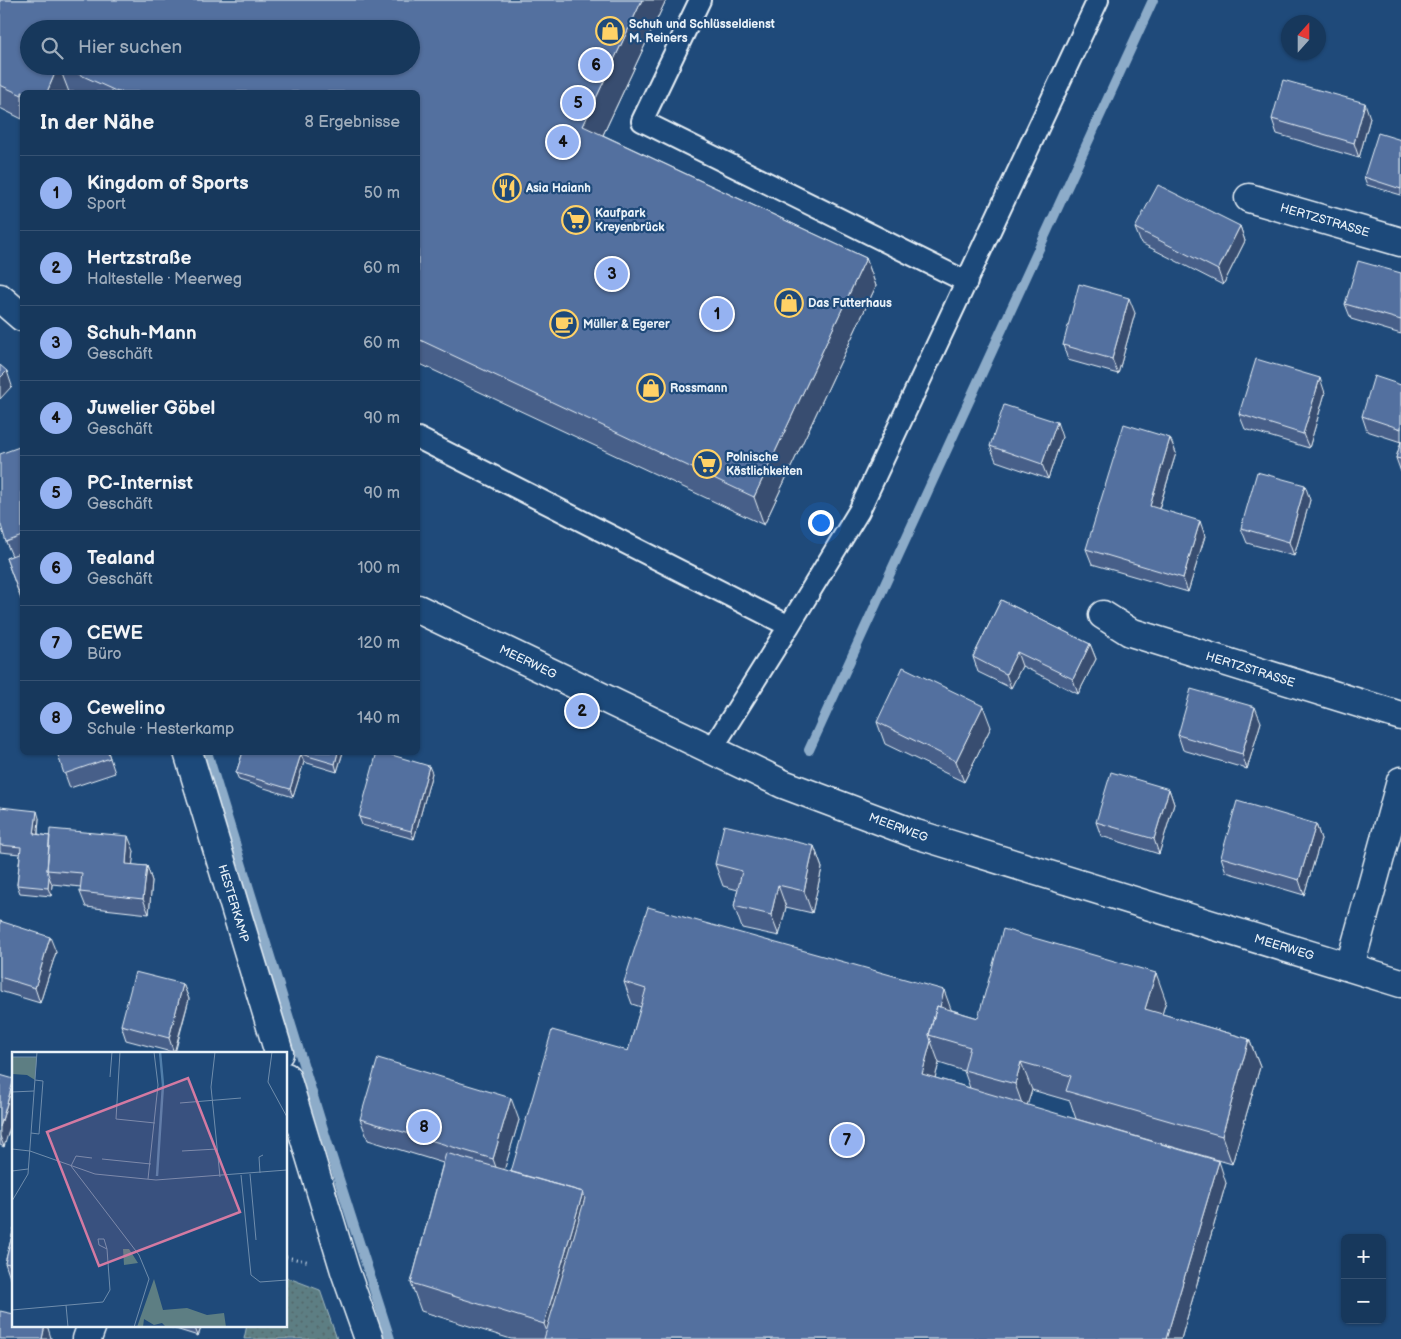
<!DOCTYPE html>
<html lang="de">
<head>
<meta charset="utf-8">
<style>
	body { margin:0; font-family:"Balsamiq Sans",sans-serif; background:#203f62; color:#f1f3f6 }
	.controls { position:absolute; right:15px; bottom:15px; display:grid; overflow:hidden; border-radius:8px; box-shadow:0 1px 4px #0004 }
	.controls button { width:45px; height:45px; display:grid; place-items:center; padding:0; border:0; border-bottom:1px solid #365272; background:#17385c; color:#f1f3f6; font:25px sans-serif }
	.compass { position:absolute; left:1281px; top:15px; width:45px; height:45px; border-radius:50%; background:#17385c; box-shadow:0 1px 4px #0004; rotate:21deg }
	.you { position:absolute; left:820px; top:522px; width:18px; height:18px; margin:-12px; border:4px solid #fff; border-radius:50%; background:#1a73e8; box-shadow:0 0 0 8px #1a73e833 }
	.badge { display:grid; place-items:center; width:32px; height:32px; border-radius:50%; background:#95b2f1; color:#111; font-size:16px; font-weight:700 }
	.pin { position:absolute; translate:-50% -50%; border:2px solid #fff; box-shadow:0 1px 5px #0006 }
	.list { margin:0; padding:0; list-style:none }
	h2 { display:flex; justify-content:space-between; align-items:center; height:65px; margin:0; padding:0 20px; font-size:21px }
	h2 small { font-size:16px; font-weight:400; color:#9eacbb }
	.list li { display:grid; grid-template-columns:32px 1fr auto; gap:15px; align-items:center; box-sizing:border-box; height:75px; padding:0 20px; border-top:1px solid #365272 }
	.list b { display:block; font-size:19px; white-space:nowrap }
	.list p { margin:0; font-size:16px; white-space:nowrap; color:#9eacbb }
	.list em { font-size:16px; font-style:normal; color:#9eacbb }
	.icon { flex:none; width:28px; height:28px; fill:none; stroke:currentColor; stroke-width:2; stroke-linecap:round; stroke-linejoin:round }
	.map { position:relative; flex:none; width:1401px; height:1339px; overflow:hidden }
	.search { position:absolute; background:#17385c; box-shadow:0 1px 4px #0004; left:20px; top:20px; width:400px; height:55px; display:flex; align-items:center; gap:12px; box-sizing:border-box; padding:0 18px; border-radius:28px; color:#9eacbb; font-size:19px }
	.panel { position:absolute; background:#17385c; box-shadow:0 1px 4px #0004; left:20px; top:90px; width:400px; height:665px; border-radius:8px }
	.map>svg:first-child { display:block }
	.grass { fill:url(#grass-dots); stroke:#a2b8be }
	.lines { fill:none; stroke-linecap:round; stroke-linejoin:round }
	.stream { stroke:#8dacc9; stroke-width:10 }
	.lane-casing { stroke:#e8f1f8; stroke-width:24 }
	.street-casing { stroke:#e8f1f8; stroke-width:31 }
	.path { stroke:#e8f1f8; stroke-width:3; stroke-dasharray:1 4; stroke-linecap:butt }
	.lane { stroke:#1f4a7a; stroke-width:20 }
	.street { stroke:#1f4a7a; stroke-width:28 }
	.wall { fill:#475f89; stroke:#e8f1f8; fill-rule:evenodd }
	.shaded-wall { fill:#394e6f; stroke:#e8f1f8 }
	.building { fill:#526f9f; stroke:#e8f1f8 }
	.labels { text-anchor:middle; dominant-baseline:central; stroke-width:4.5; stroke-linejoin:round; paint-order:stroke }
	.poi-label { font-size:12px; font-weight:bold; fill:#e8f1f8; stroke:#1f4a7a; text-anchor:start }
	.street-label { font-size:12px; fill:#e8f1f8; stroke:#1f4a7a }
	.inset-river { fill:none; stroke:#507eaa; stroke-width:2.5 }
	.inset-road { fill:none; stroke:#6f8dac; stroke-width:1 }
	.view { fill:#d37aa2; fill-opacity:0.15; stroke:#d37aa2; stroke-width:2.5 }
	.inset-edge { fill:none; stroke:#e8f1f8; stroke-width:2.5 }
</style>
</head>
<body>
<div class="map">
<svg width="1401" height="1339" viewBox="0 0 1401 1339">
	<defs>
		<pattern id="grass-dots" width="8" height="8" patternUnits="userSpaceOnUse" patternTransform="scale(1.25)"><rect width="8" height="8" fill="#5d7e83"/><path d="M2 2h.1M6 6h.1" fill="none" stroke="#536669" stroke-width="1.8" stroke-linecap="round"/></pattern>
	</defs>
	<rect width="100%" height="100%" fill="#1f4a7a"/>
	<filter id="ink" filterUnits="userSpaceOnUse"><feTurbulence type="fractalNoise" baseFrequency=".02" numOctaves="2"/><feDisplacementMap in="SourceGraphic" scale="10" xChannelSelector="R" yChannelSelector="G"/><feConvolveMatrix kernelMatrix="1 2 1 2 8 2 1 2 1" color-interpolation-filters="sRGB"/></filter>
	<g filter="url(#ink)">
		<path class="grass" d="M286,1277l34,13 17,49h-93l3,-14h39z"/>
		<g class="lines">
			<path class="stream" d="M809,750l344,-750
				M207,752l121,393 62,194"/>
			<defs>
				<path id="lane" d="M700,0l-58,121 325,161
					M418,438l371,188
					M712,749l77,-123 70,-115 239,-511"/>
				<g id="street">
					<path id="s1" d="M1249,198l152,44"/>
					<path d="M0,298l22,19"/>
					<path id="s2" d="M418,609l365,175 133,50 485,149"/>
					<path id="s3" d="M1103,615l27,17 271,84"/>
					<path id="s4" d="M188,752l91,301"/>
					<path d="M1350,966l51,-185"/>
					<path d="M286,1077l59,194 24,68"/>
					<path d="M87,1339l5,-14"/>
				</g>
			</defs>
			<use href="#lane" class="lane-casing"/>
			<use href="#street" class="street-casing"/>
			<path class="path" d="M286,1257l24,5"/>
			<use href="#lane" class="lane"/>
			<use href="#street" class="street"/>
		</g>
		<path class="wall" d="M0,0h666l-63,135 263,123 10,28 -112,239 -346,-162v-271h-396v27l-22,-11zM411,29v37h-382z
			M1370,118l-11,40 -82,-24 -5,-15z
			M1401,140v55l-34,-10 -3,-8z
			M1240,226l5,15 -22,44 -82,-42 -6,-15z
			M1401,273v61l-50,-15 -6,-15z
			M1135,313l-17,61 -50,-14 -5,-15z
			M1401,385v87l-5,-14 5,-16 -34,-11 -5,-15z
			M1325,393l-16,55 -64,-19 -6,-15z
			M1062,437l-14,42 -52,-18 -6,-15z
			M1170,438l6,15 -17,56 46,27 -17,56 -96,-28 -6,-15z
			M22,446v156l-16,-44 6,-2 -6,-14z
			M1310,500l-16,56 -47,-13 -6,-15z
			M1001,600l89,44 6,15 -18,35 -56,-28 -11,22 -33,-16 -5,-15z
			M877,722l114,5 -27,55 -79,-38z
			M1261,722l-14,47 -64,-19 -5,-15z
			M57,752h51l7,21 -45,15z
			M243,752h100l-6,20 -33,-10 -11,35 -54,-17 -3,-7z
			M432,773l-18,66 -52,-14 -3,-8z
			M1169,789l5,15 -15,50 -58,-18 -5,-14z
			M0,807l39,11 -1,16 96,17 -2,14 15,1 5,15 -3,33 -63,-7 -6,-15 1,-5 -29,-3 -1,12 -31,-3 -3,-8 3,-31 -20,-2z
			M1316,824l5,15 -17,56 -78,-23 -5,-15z
			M814,846l8,22 -10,45 -26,-6 -7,29 -37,-8 -8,-22 4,-16 -15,-4 -8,-22z
			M0,921l56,31 -16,51 -40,-12z
			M624,982l328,28 26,8 188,-17 -4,13 87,25 11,28 -28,97 -156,-45 -6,-18 -38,-11 -5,15 199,78 -45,156h-670l-90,-28 -10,-28 32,-120 -75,-23 -8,-21 159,1 -15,50 7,2 117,-121 13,-44 -9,-3zM939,1063l25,8 6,17 -35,-10z
			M183,984l6,15 -14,54 -49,-13 -5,-15z
			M0,1075l4,72 -4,-2z
			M14,1228v50h-4l-5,-15z
			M163,1325h39l-4,11z"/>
		<path class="shaded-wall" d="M642,0h24l-72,154 -11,-28z
			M58,66h1l10,26h-22z
			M1365,103l5,15 -11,40 -5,-15z
			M1240,226l5,15 -22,44 -5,-15z
			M866,258l10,28 -112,239 -10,-28z
			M1129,298l6,15 -17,61 -6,-15z
			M7,371l5,15 -12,13v-21z
			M1320,378l5,15 -16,55 -6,-14z
			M1057,422l5,15 -14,42 -6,-15z
			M1170,438l6,15 -21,68 -5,-15z
			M1305,485l5,15 -16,56 -5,-14z
			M1200,521l5,15 -17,56 -5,-14z
			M1090,644l6,15 -18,35 -5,-15z
			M1017,652l5,14 -11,22 -5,-14z
			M983,706l8,21 -27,55 -8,-21z
			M1255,707l6,15 -14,47 -5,-15z
			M338,752h5l-6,20 -2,-8z
			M301,754l3,8 -11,35 -3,-8z
			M429,766l3,7 -18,66 -3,-8z
			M1169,789l5,15 -15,50 -5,-15z
			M37,811l2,7 -2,24 -3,-8z
			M1316,824l5,15 -17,56 -5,-15z
			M128,836l6,15 -3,28 -5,-15z
			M814,846l8,22 -10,45 -8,-22z
			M147,866l5,15 -3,33 -6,-15z
			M49,877l3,7 -1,12 -3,-8z
			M778,885l8,22 -7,29 -8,-21z
			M50,937l6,15 -16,51 -5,-15z
			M1156,973l10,28 -11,37 -10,-29z
			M183,984l6,15 -15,54 -5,-15z
			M944,990l8,22 -20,24z
			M1249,1039l11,28 -28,97 -10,-28z
			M931,1041l8,22 -9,33 -8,-22z
			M1021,1062l11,28 -7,22 -10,-28z
			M14,1081v33l-10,33 -4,-11v-9z
			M511,1098l8,22 -18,61 -8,-22z
			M1219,1161l7,22 -45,156h-15z
			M583,1192l10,28 -43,119 -6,-15z
			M45,1325h2l4,13v1h-9z
			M194,1325h8l-4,11z"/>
		<path class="building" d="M0,0h642l-59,126 283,132 -112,239 -336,-158v-247h-300l-57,-26h350v-37h-382v37h29l-11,26h-25v3l-22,-10z
			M1283,80l82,23 -11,40 -82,-24z
			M1378,133l23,7v49l-37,-12z
			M1158,185l82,41 -22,44 -83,-42z
			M1358,261l43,12v47l-56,-16z
			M1079,284l50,14 -17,61 -49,-14z
			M1256,359l64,19 -17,56 -64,-20z
			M0,365l7,6 -7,7z
			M1374,376l27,9v44l-39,-13z
			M1004,405l53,17 -15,42 -52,-18z
			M1124,424l46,14 -20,68 50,15 -17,57 -97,-29z
			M1401,441v18l-5,-1z
			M22,446v90l-16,6 -6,-20v-68z
			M1257,472l48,13 -16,57 -48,-14z
			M22,552v49l-16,-43z
			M1001,600l89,44 -17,35 -56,-27 -11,22 -33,-17z
			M903,667l80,39 -27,55 -79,-39z
			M1191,689l64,18 -13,47 -64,-19z
			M57,752h51l2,6 -46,16z
			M243,752h95l-3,12 -34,-10 -11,35 -54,-16z
			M377,752h5l47,14 -18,65 -52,-14z
			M1111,772l58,17 -15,50 -58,-17z
			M1237,801l79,23 -17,56 -78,-23z
			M0,807l37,4 -3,23 16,2 -3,34 2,7 -1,11 -31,-3 4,-38 -21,-2z
			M724,825l90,21 -10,45 -26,-6 -7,30 -37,-9 8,-35 -27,-7z
			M50,829l78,7 -2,28 21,2 -4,33 -63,-7 2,-19 -35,-3z
			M648,907l296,83 -4,17 -3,-1 -8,29 2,6 -9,33 297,87 -53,178h-622l41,-141 -2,-6 -72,-20 41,-142 76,21 18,-62 -22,-7z
			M0,921l50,16 -15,51 -35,-11z
			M1003,929l153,44 -11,36 104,30 -27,97 -156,-45 5,-15 -50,-14 -6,22 -51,-14 6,-23 -41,-12 8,-29 41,12z
			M135,972l48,12 -14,54 -48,-13z
			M378,1058l133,40 -18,61 -133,-40z
			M0,1075l14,4 -14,48z
			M446,1153l137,39 -39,132 -133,-41z
			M14,1228v37l-9,-2z
			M0,1311l14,3v11h31l-3,14h-42z"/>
	</g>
	<defs>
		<symbol id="shop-ring" viewBox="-11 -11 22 22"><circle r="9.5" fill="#1f4a7a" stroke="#ffd166" stroke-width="1.5"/><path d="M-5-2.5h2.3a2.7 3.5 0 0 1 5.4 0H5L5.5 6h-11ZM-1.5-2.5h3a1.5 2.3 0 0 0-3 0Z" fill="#ffd166"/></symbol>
		<symbol id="restaurant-ring" viewBox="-11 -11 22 22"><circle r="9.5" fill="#1f4a7a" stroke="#ffd166" stroke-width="1.5"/><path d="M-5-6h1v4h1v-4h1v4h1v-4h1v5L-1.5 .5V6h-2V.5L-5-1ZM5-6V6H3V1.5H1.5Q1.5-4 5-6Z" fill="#ffd166"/></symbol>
		<symbol id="supermarket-ring" viewBox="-11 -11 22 22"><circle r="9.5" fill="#1f4a7a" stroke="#ffd166" stroke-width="1.5"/><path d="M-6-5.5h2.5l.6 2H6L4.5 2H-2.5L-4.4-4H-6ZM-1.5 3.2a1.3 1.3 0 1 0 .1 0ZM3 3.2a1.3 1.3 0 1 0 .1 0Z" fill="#ffd166"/></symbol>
		<symbol id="cafe-ring" viewBox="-11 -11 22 22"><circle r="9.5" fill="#1f4a7a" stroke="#ffd166" stroke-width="1.5"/><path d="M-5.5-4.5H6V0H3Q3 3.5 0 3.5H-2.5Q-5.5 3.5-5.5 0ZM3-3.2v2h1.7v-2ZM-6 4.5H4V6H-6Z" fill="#ffd166"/></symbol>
	</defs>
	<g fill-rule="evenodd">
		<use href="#shop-ring" x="594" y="15" width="32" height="32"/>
		<use href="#restaurant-ring" x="491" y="172" width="32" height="32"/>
		<use href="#supermarket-ring" x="560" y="204" width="32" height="32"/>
		<use href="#shop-ring" x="773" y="287" width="32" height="32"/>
		<use href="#cafe-ring" x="548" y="308" width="32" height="32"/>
		<use href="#shop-ring" x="635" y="372" width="32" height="32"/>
		<use href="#supermarket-ring" x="691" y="448" width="32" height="32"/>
	</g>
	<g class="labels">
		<g class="poi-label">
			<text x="629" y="24">Schuh und Schlüsseldienst<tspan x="629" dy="14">M. Reiners</tspan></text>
			<text x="526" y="188">Asia Haianh</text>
			<text x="595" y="213">Kaufpark<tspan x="595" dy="14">Kreyenbrück</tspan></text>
			<text x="808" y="303">Das Futterhaus</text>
			<text x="583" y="324">Müller &amp; Egerer</text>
			<text x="670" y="388">Rossmann</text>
			<text x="726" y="457">Polnische<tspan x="726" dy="14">Köstlichkeiten</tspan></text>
		</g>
		<g class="street-label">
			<text stroke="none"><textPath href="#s1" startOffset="79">HERTZSTRASSE</textPath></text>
			<text stroke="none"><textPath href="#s2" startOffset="122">MEERWEG</textPath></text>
			<text stroke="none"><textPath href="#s3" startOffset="158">HERTZSTRASSE</textPath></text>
			<text stroke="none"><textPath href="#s2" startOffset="528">MEERWEG</textPath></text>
			<text stroke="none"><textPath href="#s4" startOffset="158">HESTERKAMP</textPath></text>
			<text stroke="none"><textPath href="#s2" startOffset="932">MEERWEG</textPath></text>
		</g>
	</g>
	<g transform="translate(12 1052)">
		<rect width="275" height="275" fill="#1f4a7a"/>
		<path d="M111,197h6l9,14 -14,2zM142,227l9,31 24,-2 20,7 17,-2 2,14h-60l-4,-4 -8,2 -10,-6 -1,8h-6z" fill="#5d7e83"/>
		<path d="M0,5h25l-2,23 -8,-5 -15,-1z" fill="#5d7e83"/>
		<path class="inset-river" d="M145,124l6,-91 -3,-33"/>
		<path class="inset-road" d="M108,0l-4,67 39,4M203,0l-4,35 9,90M260,0l-4,30 19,35M0,5h25M98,25l2,-25M0,40l22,-1M168,51l61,-5M19,81l8,1 4,-53 -8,-1M0,97l18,2 65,23 61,6 131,-10M170,99l35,-2M80,106l-16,-2 -5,10 68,89 10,24 -15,48M90,107l49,5M0,119l16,-2M248,121l-1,-16 4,-2M238,122l6,66M229,123l10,100 9,7 27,-2M136,127l10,-94 -4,-33M0,149l16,-27 9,-122M54,253l2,22M0,258l91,-8 7,-12 -3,-41 -3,-10h-6l1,6 8,4"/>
		<path class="view" d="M176,26l52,134 -141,54 -52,-134z"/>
		<rect width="275" height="275" class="inset-edge"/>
	</g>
</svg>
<div class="controls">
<button>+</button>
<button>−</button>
</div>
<svg class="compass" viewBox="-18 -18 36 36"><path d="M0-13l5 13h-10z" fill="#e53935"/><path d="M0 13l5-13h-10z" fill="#9eacbb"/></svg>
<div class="you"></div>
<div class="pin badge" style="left:717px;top:314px">1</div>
<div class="pin badge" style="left:582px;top:711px">2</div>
<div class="pin badge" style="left:612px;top:274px">3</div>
<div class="pin badge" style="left:563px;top:142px">4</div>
<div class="pin badge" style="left:578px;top:103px">5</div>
<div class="pin badge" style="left:596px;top:65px">6</div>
<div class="pin badge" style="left:847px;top:1140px">7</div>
<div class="pin badge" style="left:424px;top:1127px">8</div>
<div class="search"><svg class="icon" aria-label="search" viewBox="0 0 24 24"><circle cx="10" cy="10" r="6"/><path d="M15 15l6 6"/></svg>Hier suchen</div>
<section class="panel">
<h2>In der Nähe<small>8 Ergebnisse</small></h2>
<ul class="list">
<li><span class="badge">1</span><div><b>Kingdom of Sports</b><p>Sport</p></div><em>50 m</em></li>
<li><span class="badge">2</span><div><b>Hertzstraße</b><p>Haltestelle · Meerweg</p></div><em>60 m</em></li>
<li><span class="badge">3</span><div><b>Schuh-Mann</b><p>Geschäft</p></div><em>60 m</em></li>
<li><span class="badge">4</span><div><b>Juwelier Göbel</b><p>Geschäft</p></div><em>90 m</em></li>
<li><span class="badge">5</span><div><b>PC-Internist</b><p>Geschäft</p></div><em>90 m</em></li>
<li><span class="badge">6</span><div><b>Tealand</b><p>Geschäft</p></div><em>100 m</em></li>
<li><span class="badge">7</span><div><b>CEWE</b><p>Büro</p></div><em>120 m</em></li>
<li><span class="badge">8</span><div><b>Cewelino</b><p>Schule · Hesterkamp</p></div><em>140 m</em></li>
</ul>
</section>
</div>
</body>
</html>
